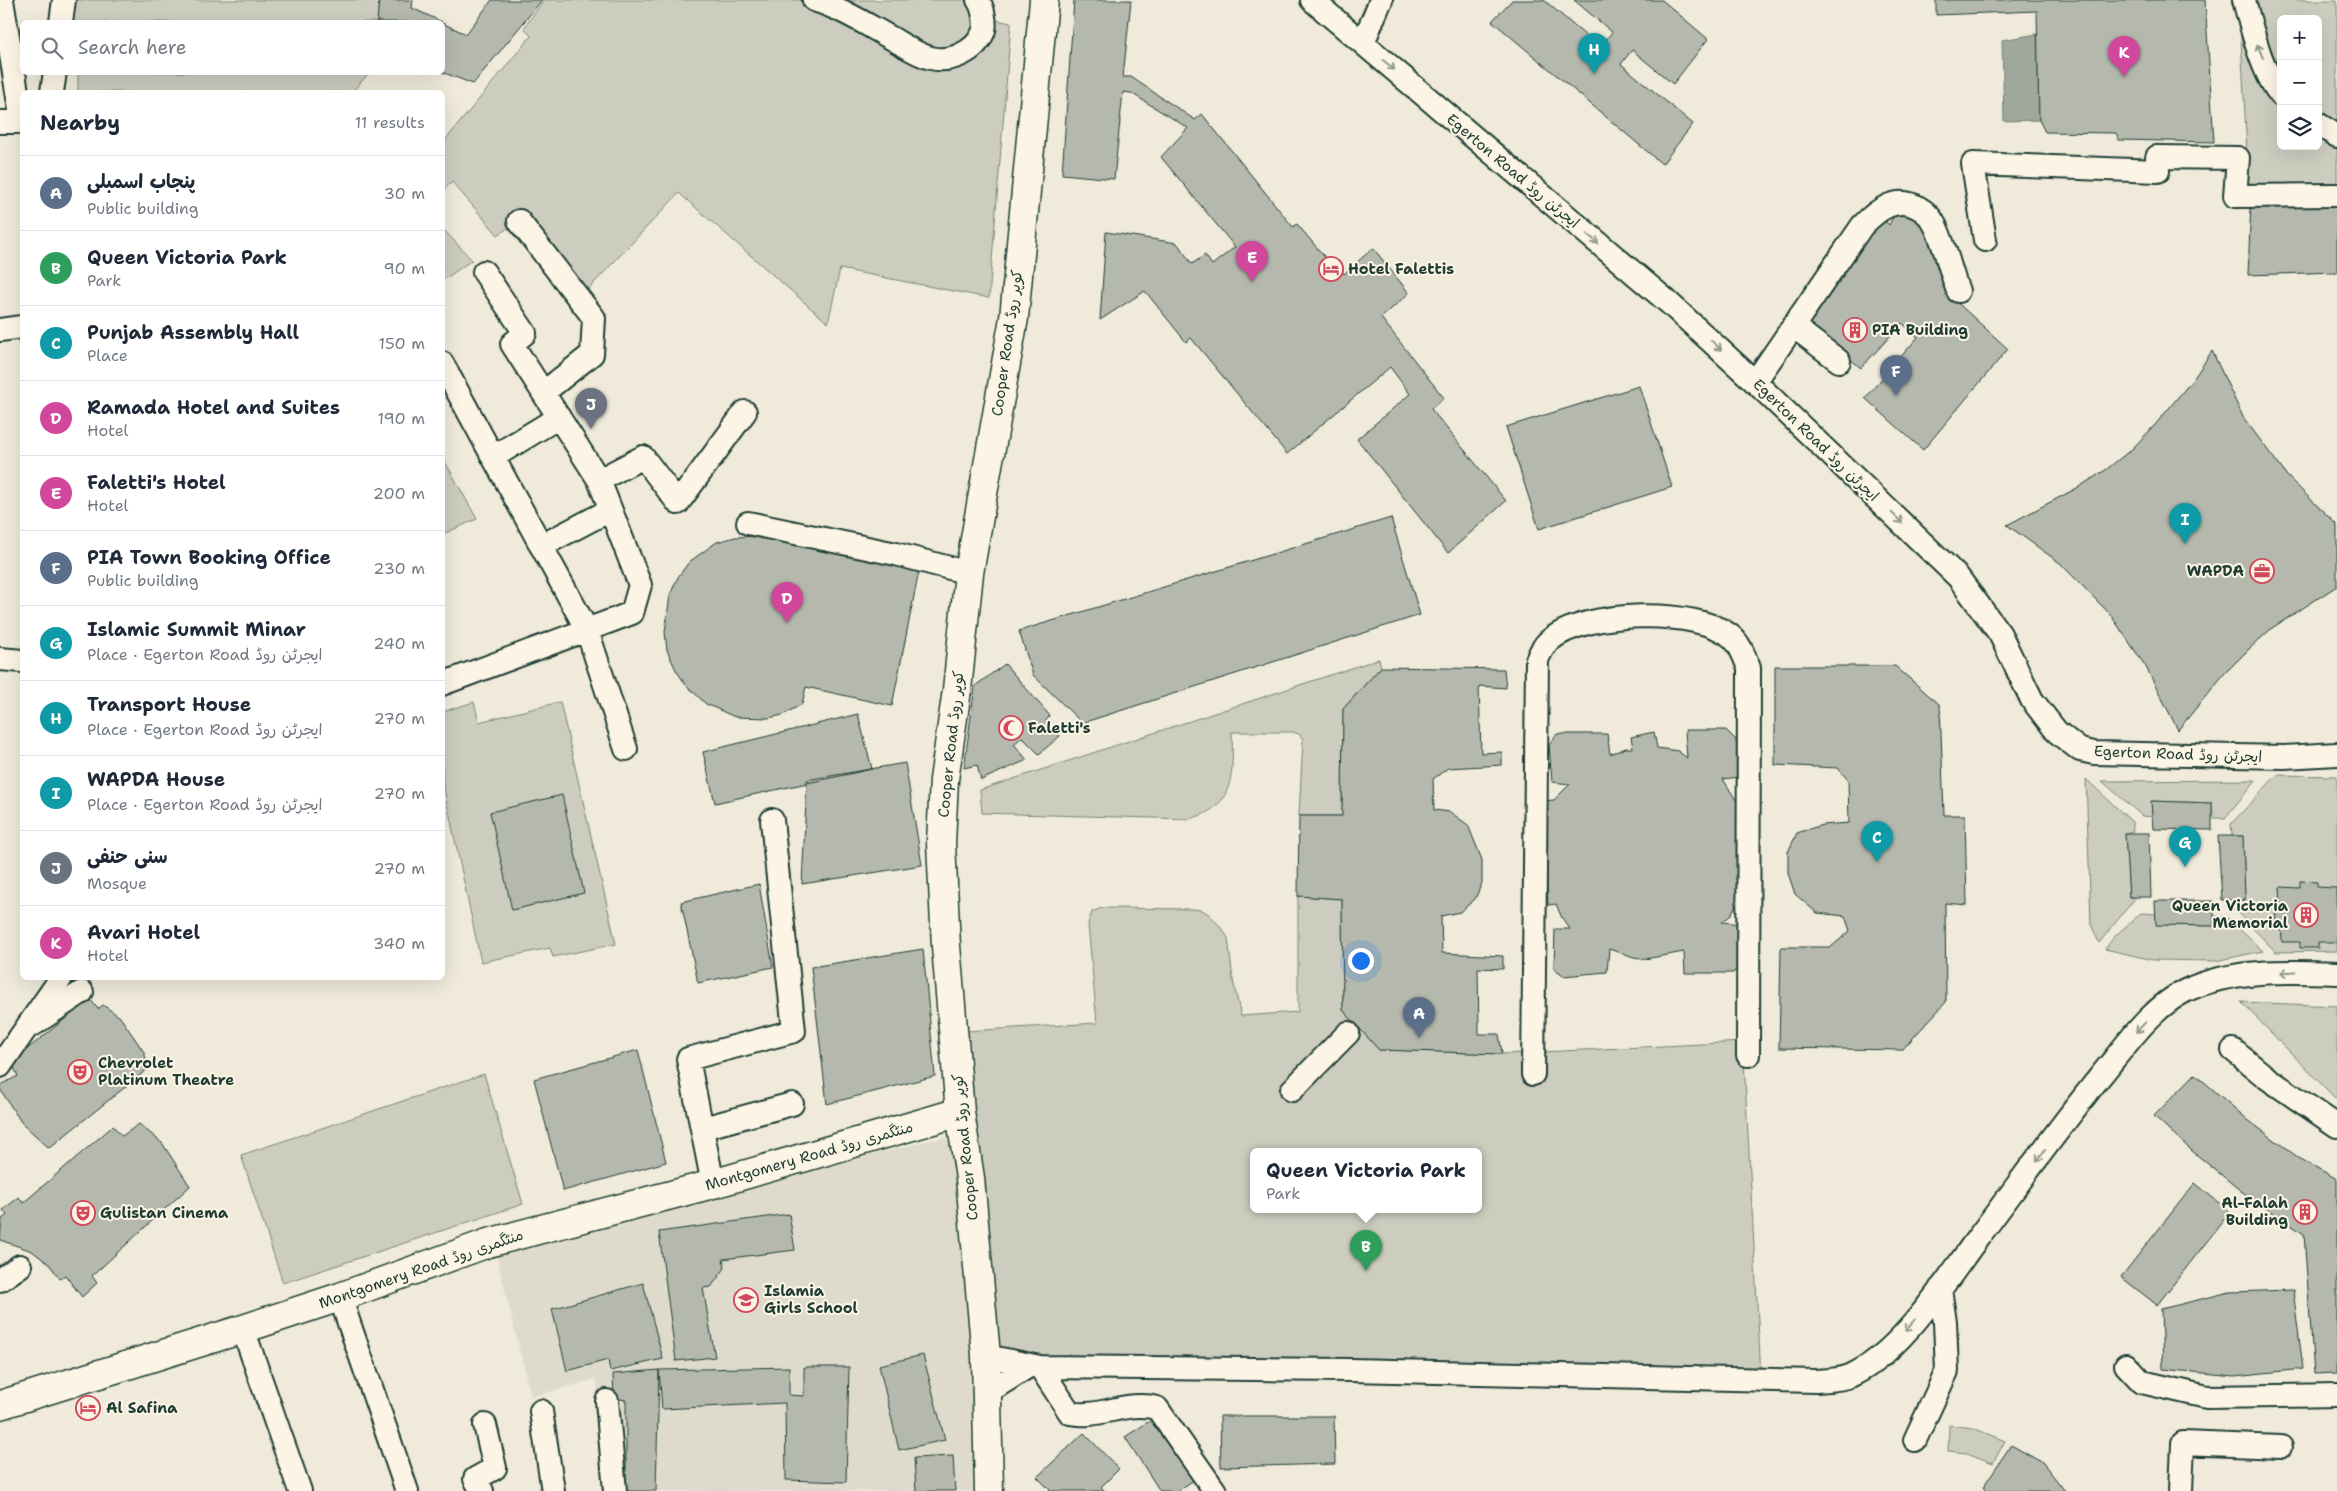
<!DOCTYPE html>
<html lang="en">
<head>
<meta charset="utf-8">
<style>
	body { margin:0; font-family:"Shantell Sans","Playpen Sans Arabic",sans-serif; background:#f6f6f7; color:#1f2937 }
	.controls { position:absolute; right:15px; top:15px; display:grid; overflow:hidden; border-radius:8px; box-shadow:0 5px 20px #0002 }
	.controls button { width:45px; height:45px; display:grid; place-items:center; padding:0; border:0; border-bottom:1px solid #e0e1e3; background:#fff; color:#1f2937; font:25px sans-serif }
	.you { position:absolute; left:1360px; top:960px; width:18px; height:18px; margin:-12px; border:4px solid #fff; border-radius:50%; background:#1a73e8; box-shadow:0 0 0 8px #1a73e833 }
	.badge { display:grid; place-items:center; width:32px; height:32px; border-radius:50%; background:#d1495b; color:#fff; font-size:16px; font-weight:700 }
	.pin { position:absolute; translate:-50% -41px; filter:drop-shadow(0 1px 2px #0008) }
	.pin::after { content:''; position:absolute; top:26px; width:18px; height:15px; background:inherit; clip-path:polygon(0 0,100% 0,50% 100%) }
	.popup { position:absolute; left:1250px; top:1148px; width:232px; height:65px; box-sizing:border-box; display:grid; place-content:center; border-radius:8px; background:#fff; filter:drop-shadow(0 1px 4px #0005); font-size:16px; white-space:nowrap; color:#747a83 }
	.popup b { font-size:19px; color:#1f2937 }
	.popup::after { content:''; position:absolute; left:50%; top:100%; margin-left:-10px; border:10px solid transparent; border-top-color:#fff }
	.list { margin:0; padding:0; list-style:none }
	h2 { display:flex; justify-content:space-between; align-items:center; height:65px; margin:0; padding:0 20px; font-size:21px }
	h2 small { font-size:16px; font-weight:400; color:#747a83 }
	.list li { display:grid; grid-template-columns:32px 1fr auto; gap:15px; align-items:center; box-sizing:border-box; height:75px; padding:0 20px; border-top:1px solid #e0e1e3 }
	.list b { display:block; font-size:19px; white-space:nowrap }
	.list p { margin:0; font-size:16px; white-space:nowrap; color:#747a83 }
	.list em { font-size:16px; font-style:normal; color:#747a83 }
	.icon { flex:none; width:28px; height:28px; fill:none; stroke:currentColor; stroke-width:2; stroke-linecap:round; stroke-linejoin:round }
	.map { position:relative; flex:none; width:2337px; height:1491px; overflow:hidden }
	.search { position:absolute; background:#fff; box-shadow:0 5px 20px #0002; left:20px; top:20px; width:425px; height:55px; display:flex; align-items:center; gap:12px; box-sizing:border-box; padding:0 18px; border-radius:8px; color:#747a83; font-size:19px }
	.panel { position:absolute; background:#fff; box-shadow:0 5px 20px #0002; left:20px; top:90px; width:425px; height:890px; border-radius:8px }
	.map>svg:first-child { display:block }
	.built { fill:#dedbcc }
	.green { fill:#cccdbf; stroke:#76857a; fill-rule:evenodd }
	.water { fill:#9fa89a; stroke:#6c7d71 }
	.building { fill:#b5b9ad; stroke:#1f3d34 }
	.lines { fill:none; stroke-linecap:round; stroke-linejoin:round }
	.minor-casing { stroke:#1f3d34; stroke-width:26 }
	.major-casing { stroke:#1f3d34; stroke-width:31 }
	.minor { stroke:#fcf5e5; stroke-width:22 }
	.major { stroke:#fcf5e5; stroke-width:28 }
	.oneway { stroke:#8e998c }
	.labels { text-anchor:middle; dominant-baseline:central; stroke-width:4; stroke-linejoin:round; paint-order:stroke }
	.street-label { font-size:15px; fill:#1f3d34; stroke:#fcf5e5 }
	.poi-label { font-size:15px; font-weight:bold; fill:#1f3d34; stroke:#fcf5e5; text-anchor:start }
</style>
</head>
<body>
<div class="map">
<svg width="2337" height="1491" viewBox="0 0 2337 1491">
	<rect width="100%" height="100%" fill="#efeada"/>
	<filter id="ink" filterUnits="userSpaceOnUse"><feTurbulence type="fractalNoise" baseFrequency=".02" numOctaves="2"/><feDisplacementMap in="SourceGraphic" scale="10" xChannelSelector="R" yChannelSelector="G"/><feConvolveMatrix kernelMatrix="1 2 1 2 8 2 1 2 1" color-interpolation-filters="sRGB"/></filter>
	<g filter="url(#ink)">
		<path class="built" d="M958,1134l30,357h-374l-18,-112 -65,18 -37,-152z"/>
		<path class="green" d="M66,0h313l-2,22h-302z
			M544,0h445l-2,18 24,5 -22,275 -149,-29 -12,54 -149,-130 -100,106 -61,-78 -20,14 -46,-53 -9,9v-48l88,-107 -7,-8z
			M2239,0h98v189l-88,3zM2281,19h37v127h-37z
			M78,73v-1l291,1 -17,19h-274z
			M442,228l30,32 -29,20h-1z
			M442,456l35,63 -34,15 -1,-1z
			M1379,659l2,8 -38,42 -1,107h-43l4,-77 -4,-5 -6,-2h-61c1,40 4,77 -44,87l-206,-6 -2,-23z
			M474,702l5,20 81,-20 56,242 -63,13 -3,-9 -69,14 -38,-178 -1,-72z
			M2277,775l60,1v175l-61,1 -42,-43 -1,-9h12l-2,-64h-11l-1,-12z
			M2086,779l46,43 1,9 -8,2 4,64h7l-37,46 -8,-19z
			M2256,780l-31,38h-12l-1,-15 -60,-2v16l-10,-1 -40,-35z
			M1298,896l44,3 1,111 36,40 123,4 241,-12 18,334 -771,-12 -40,-332 147,-9 -9,-99 4,-12 10,-4 91,1 9,1 8,5 13,15 5,8 5,42 8,36 57,-4zM1254,1152h224v58h-224z
			M2141,913l15,1 1,11 56,1 1,-10 12,1 37,34 -48,10 -62,-1 -48,-11 10,-13z
			M2241,1002l96,4v93l-2,-1z
			M484,1074l39,130 -240,79 -42,-128z
			M1949,1425l24,3 32,13 -12,22 -26,-10 -19,-2z"/>
		<path class="water" d="M2037,34l2,86 -35,1 -2,-81z"/>
		<path class="building" d="M379,0h34l-1,8 30,14h-65z
			M492,0h50l-69,84 -31,-12v-49l24,11z
			M1074,0h57l-8,77h8l64,43 7,-6 91,113 4,-3 31,37 5,-1 11,14 29,-26 36,45 -28,25 63,80 -13,11 75,92 -58,52 -91,-114 53,-45 -20,-27 -103,87 -96,-116 -5,4 -41,-51 -45,29 6,-88 71,11 15,21 13,-9 7,10 23,-18 -74,-90 27,-29 -57,-35 -8,-1 -9,87 -52,-5z
			M1512,0h32l56,48 12,-16 -38,-32h88l46,39 -35,45 -41,-34 -11,14 72,60 -31,40 -170,-143z
			M1936,0h269l9,142 -95,-2 -3,-7 -71,-1 -6,-12 -2,-109 -101,4z
			M2337,199v73l-89,3 3,-73z
			M1912,211l15,15 23,70 58,53 -85,101 -58,-52 53,-61 -16,-14 -41,45 -55,-45 73,-108 10,10 5,-10z
			M2212,351l31,66 44,59 50,49v61l-65,42 -24,22 -23,23 -47,57 -32,-63 -36,-53 -50,-51 -53,-38 72,-38 28,-18 26,-21 22,-23 39,-47z
			M1639,386l33,101 -133,42 -33,-102z
			M1391,518l29,97 -338,108 -49,-48 -14,-44z
			M757,536l163,30 -28,140 -86,-19 -4,17 -19,11 -15,3 -33,-1 -29,-13 -20,-19 -10,-15 -9,-20 -2,-18 5,-37 8,-18 11,-15 28,-20 18,-5z
			M1005,664l45,52 -4,4 14,16 -21,18 -17,-17 -8,7 13,16 -46,20 -4,-15 -13,3 11,-82z
			M1775,666h120l45,39 4,110h21l2,90 -22,-2 1,99 -44,48 -123,-2 2,-101h50l19,-16 -5,-15 -28,-3 -22,-19 -7,-21v-21l9,-19 25,-8 27,-2 -1,-43 -10,-12 -63,-3z
			M1381,667l123,2 2,19 -27,-2 2,67 21,-1v13l-54,3 -15,11 1,31 16,2 18,13 14,35v23l-7,16 -15,13 -19,4 1,37 61,3v13l-25,-1 1,66h20l3,20 -123,-4 -36,-40 -1,-111 -44,-3 1,-80h43l1,-107z
			M858,714l14,55 -157,34 -12,-51z
			M1685,730h41l10,10 3,37 -16,2 13,21 11,-1 -9,102 -8,15 -8,6 19,2v39l-8,10h-48l-1,-21 -39,7 -11,-2 -25,-8 -2,23 -44,4 -9,-7 1,-40h15l-8,-11 -6,-14 -8,1 -5,-104 11,-1 16,-16 -18,-2 -3,-38 8,-10h50l3,20 16,-6h7l-2,-11 23,-5 3,16 21,3 9,7z
			M905,763l17,102 -120,19 5,-104z
			M562,795l22,98 -72,17 -22,-98z
			M2151,801l61,2v27l-59,-1z
			M2125,833h24l2,64h-22z
			M2218,836h25l2,64h-23z
			M2300,881l17,1v5l19,1 1,54h-19v6h-18v-6h-18l-1,-19h-5l-1,-17 6,-1 -1,-18 20,1z
			M759,884l14,83 -75,16 -17,-81z
			M2155,901h59v25l-58,-1z
			M923,949l12,127 -108,28 -16,-137z
			M90,999l8,10 5,-4 17,12 24,35 5,16 -100,80 -28,-26 -21,-33v-4l18,-9 -7,-14z
			M638,1050l28,112 -103,29 -29,-112z
			M2195,1074l53,46 51,38 38,21v194l-23,1 -10,-140 -63,-43 -50,-41 -37,-34z
			M139,1124l23,19 28,43 -98,90 5,7 -15,14 -17,-22 -5,4 -11,-15 -17,-13 -32,-11 2,-21 5,-4 -4,-5 16,-13 4,6 90,-77 9,10z
			M2195,1183l35,29 -73,93 -36,-28z
			M789,1214l6,36 -72,9 2,9 -14,19 -8,1 12,69 -39,4 -17,-129z
			M643,1283l20,76 -53,12 -2,-11 -41,11 -15,-62z
			M2293,1290l10,79 -69,7 -71,-7 -2,-60 69,-17z
			M923,1355l22,85 -46,10 -20,-85z
			M789,1367v28l15,1v-29h45l-3,115 -60,-2 -1,-77 -123,6 -3,-39z
			M659,1370l-3,121h-30v-91l-12,-2 -1,-24z
			M1220,1416h114l1,48 -114,3z
			M1153,1419l41,61 -17,11h-17l-35,-54z
			M1084,1433l35,36 -18,18 4,4h-54l-14,-14z
			M2011,1445l32,18 22,28h-79l-3,-4z
			M953,1456l2,35h-39l-2,-33z"/>
		<g class="lines">
			<defs>
				<path id="minor" d="M2,0l20,122
					M814,0c29,9 53,25 79,39 12,7 25,16 38,19 19,5 44,-6 52,-25 4,-8 0,-26 -5,-33
					M1312,0l356,302 87,80 203,195 42,57 32,66 25,32 23,18 14,3 190,4 53,-3
					M2244,0c7,26 19,76 37,95
					M61,22l3,-22
					M1363,43l18,-43
					M52,92l3,-20
					M0,122h22
					M2318,124l19,12
					M519,221l75,97 -2,36 -49,39
					M1985,240l-12,-76 185,7 -1,-14 81,1 -3,38 102,-1
					M1793,326l46,35
					M0,330l22,-3
					M442,363l145,267 39,119
					M1755,382l107,-156c16,-17 35,-31 57,-18 7,4 12,9 16,17 10,20 15,45 23,66
					M493,457l66,-40
					M599,480l44,-23 35,46 67,-91
					M748,523l148,31 73,19
					M541,546l69,-36
					M0,659l22,2
					M442,684l190,-71 8,-28 -41,-105 -87,-136 13,-11 -41,-61
					M34,1024l48,-32
					M2233,1050l34,28 70,48
					M0,1066l61,-88
					M1533,1074l4,-414c3,-7 6,-14 12,-19 34,-31 150,-34 184,-3 8,8 12,20 16,30l-1,387
					M1292,1090l56,-57
					M703,1128l89,-24
					M713,1184l-25,-125 106,-28 -22,-211
					M0,1280l20,-14
					M340,1297l67,194
					M243,1329l57,162
					M986,1356l54,11 311,3 465,11c11,-1 24,-1 34,-5 50,-22 95,-94 127,-137 43,-57 85,-116 130,-171 22,-27 46,-61 78,-77 45,-22 103,-20 152,-18
					M2126,1365l16,17 65,15 130,-2
					M1040,1367l30,46c29,6 57,-13 87,-5l58,83
					M988,1392l41,-26
					M607,1401l8,90
					M541,1411l12,80
					M1915,1440l32,-69 -2,-49 -5,-33
					M482,1491l-7,-12 20,-11 -10,-43
					M2181,1491l2,-48 98,4"/>
				<path id="major" d="M0,1405l243,-76 97,-32 148,-54 225,-59 247,-72
					M989,1491l-3,-135 -16,-178 -10,-66 -14,-166 -5,-103 3,-63 13,-90 12,-117 45,-255 30,-318"/>
			</defs>
			<use href="#minor" class="minor-casing"/>
			<use href="#major" class="major-casing"/>
			<use href="#minor" class="minor"/>
			<use href="#major" class="major"/>
		</g>
		<defs><path id="oneway-shaft" d="M-6 0H5M1.5-3L5.5 0L1.5 3" fill="none" stroke-width="1.6" stroke-linecap="round" stroke-linejoin="round" transform="scale(1.25)"/></defs>
		<g class="oneway">
			<use href="#oneway-shaft" transform="translate(2260 51) rotate(-112)"/>
			<use href="#oneway-shaft" transform="translate(1389 65) rotate(40)"/>
			<use href="#oneway-shaft" transform="translate(1593 239) rotate(40)"/>
			<use href="#oneway-shaft" transform="translate(1716 345) rotate(43)"/>
			<use href="#oneway-shaft" transform="translate(1897 518) rotate(44)"/>
			<use href="#oneway-shaft" transform="translate(2288 972) rotate(176)"/>
			<use href="#oneway-shaft" transform="translate(2141 1027) rotate(134)"/>
			<use href="#oneway-shaft" transform="translate(2041 1155) rotate(127)"/>
			<use href="#oneway-shaft" transform="translate(1910 1325) rotate(132)"/>
		</g>
	</g>
	<defs>
		<symbol id="hotel-ring" viewBox="-11 -11 22 22"><circle r="9.5" fill="#fcf5e5" stroke="#d1495b" stroke-width="1.5"/><path d="M-6-4.5h1.5V1H6V5H4.5V3h-9V5H-6ZM-4 0a1.8 1.8 0 1 1 3.6 0ZM.5 0V-2.5h3Q6-2.5 6 0Z" fill="#d1495b"/></symbol>
		<symbol id="building-ring" viewBox="-11 -11 22 22"><circle r="9.5" fill="#fcf5e5" stroke="#d1495b" stroke-width="1.5"/><path d="M-4-6H4V6H1V3H-1V6H-4ZM-2.5-4.3h1.7v1.8h-1.7ZM.8-4.3h1.7v1.8H.8ZM-2.5-1h1.7V.8h-1.7ZM.8-1h1.7V.8H.8Z" fill="#d1495b"/></symbol>
		<symbol id="office-ring" viewBox="-11 -11 22 22"><circle r="9.5" fill="#fcf5e5" stroke="#d1495b" stroke-width="1.5"/><path d="M-6-3h4V-5.5h4V-3h4V5H-6ZM-1-4.5V-3h2v-1.5ZM-6 0V1H6V0Z" fill="#d1495b"/></symbol>
		<symbol id="mosque-ring" viewBox="-11 -11 22 22"><circle r="9.5" fill="#fcf5e5" stroke="#d1495b" stroke-width="1.5"/><path d="M3.5-4.9A6 6 0 1 0 3.5 4.9A5 5 0 1 1 3.5-4.9Z" fill="#d1495b"/></symbol>
		<symbol id="theatre-ring" viewBox="-11 -11 22 22"><circle r="9.5" fill="#fcf5e5" stroke="#d1495b" stroke-width="1.5"/><path d="M-5-5.5Q0-4 5-5.5V0Q5 5 0 6Q-5 5-5 0ZM-3.3-2.5H-1v1.5H-3.3ZM1-2.5H3.3v1.5H1ZM-2.8 1Q0 5.5 2.8 1Z" fill="#d1495b"/></symbol>
		<symbol id="school-ring" viewBox="-11 -11 22 22"><circle r="9.5" fill="#fcf5e5" stroke="#d1495b" stroke-width="1.5"/><path d="M0-5L7-2L0 1L-7-2ZM-4 1L0 2.5L4 1V4Q0 6-4 4Z" fill="#d1495b"/></symbol>
	</defs>
	<g fill-rule="evenodd">
		<use href="#hotel-ring" x="1317" y="255" width="28" height="28"/>
		<use href="#building-ring" x="1841" y="316" width="28" height="28"/>
		<use href="#office-ring" x="2248" y="557" width="28" height="28"/>
		<use href="#mosque-ring" x="997" y="714" width="28" height="28"/>
		<use href="#building-ring" x="2292" y="901" width="28" height="28"/>
		<use href="#theatre-ring" x="66" y="1058" width="28" height="28"/>
		<use href="#building-ring" x="2291" y="1198" width="28" height="28"/>
		<use href="#theatre-ring" x="69" y="1199" width="28" height="28"/>
		<use href="#school-ring" x="732" y="1286" width="28" height="28"/>
		<use href="#hotel-ring" x="74" y="1394" width="28" height="28"/>
	</g>
	<g class="labels">
		<g class="street-label">
			<text transform="translate(1513 171) rotate(40)">Egerton Road ایجرٹن روڈ</text>
			<text transform="translate(1007 343) rotate(-82)">Cooper Road کوپر روڈ</text>
			<text transform="translate(1816 440) rotate(44)">Egerton Road ایجرٹن روڈ</text>
			<text transform="translate(951 744) rotate(-84)">Cooper Road کوپر روڈ</text>
			<text transform="translate(2178 754) rotate(2)">Egerton Road ایجرٹن روڈ</text>
			<text transform="translate(965 1147) rotate(-96)">Cooper Road کوپر روڈ</text>
			<text transform="translate(809 1156) rotate(-16)">Montgomery Road منٹگمری روڈ</text>
			<text transform="translate(421 1269) rotate(-19)">Montgomery Road منٹگمری روڈ</text>
		</g>
		<g class="poi-label">
			<text x="1348" y="269">Hotel Falettis</text>
			<text x="1872" y="330">PIA Building</text>
			<text x="2244" y="571" text-anchor="end">WAPDA</text>
			<text x="1028" y="728">Faletti's</text>
			<text x="2288" y="906" text-anchor="end">Queen Victoria<tspan x="2288" dy="17">Memorial</tspan></text>
			<text x="98" y="1063">Chevrolet<tspan x="98" dy="17">Platinum Theatre</tspan></text>
			<text x="2288" y="1203" text-anchor="end">Al-Falah<tspan x="2288" dy="17">Building</tspan></text>
			<text x="100" y="1213">Gulistan Cinema</text>
			<text x="764" y="1291">Islamia<tspan x="764" dy="17">Girls School</tspan></text>
			<text x="106" y="1408">Al Safina</text>
		</g>
	</g>
</svg>
<div class="controls">
<button>+</button>
<button>−</button>
<button><svg class="icon" aria-label="layers" viewBox="0 0 24 24"><path d="M12 4l9 5-9 5-9-5zM3 14l9 5 9-5"/></svg></button>
</div>
<div class="you"></div>
<div class="pin badge" style="left:1419px;top:1038px;background:#5c6f8a">A</div>
<div class="pin badge" style="left:1366px;top:1271px;background:#2e9e5b">B</div>
<div class="popup"><b>Queen Victoria Park</b>Park</div>
<div class="pin badge" style="left:1877px;top:862px;background:#0f9aa8">C</div>
<div class="pin badge" style="left:787px;top:623px;background:#d1479c">D</div>
<div class="pin badge" style="left:1252px;top:282px;background:#d1479c">E</div>
<div class="pin badge" style="left:1896px;top:396px;background:#5c6f8a">F</div>
<div class="pin badge" style="left:2185px;top:867px;background:#0f9aa8">G</div>
<div class="pin badge" style="left:1594px;top:74px;background:#0f9aa8">H</div>
<div class="pin badge" style="left:2185px;top:544px;background:#0f9aa8">I</div>
<div class="pin badge" style="left:591px;top:429px;background:#6b7280">J</div>
<div class="pin badge" style="left:2124px;top:77px;background:#d1479c">K</div>
<div class="search"><svg class="icon" aria-label="search" viewBox="0 0 24 24"><circle cx="10" cy="10" r="6"/><path d="M15 15l6 6"/></svg>Search here</div>
<section class="panel">
<h2>Nearby<small>11 results</small></h2>
<ul class="list">
<li><span class="badge" style="background:#5c6f8a">A</span><div><b>پنجاب اسمبلی</b><p>Public building</p></div><em>30 m</em></li>
<li><span class="badge" style="background:#2e9e5b">B</span><div><b>Queen Victoria Park</b><p>Park</p></div><em>90 m</em></li>
<li><span class="badge" style="background:#0f9aa8">C</span><div><b>Punjab Assembly Hall</b><p>Place</p></div><em>150 m</em></li>
<li><span class="badge" style="background:#d1479c">D</span><div><b>Ramada Hotel and Suites</b><p>Hotel</p></div><em>190 m</em></li>
<li><span class="badge" style="background:#d1479c">E</span><div><b>Faletti's Hotel</b><p>Hotel</p></div><em>200 m</em></li>
<li><span class="badge" style="background:#5c6f8a">F</span><div><b>PIA Town Booking Office</b><p>Public building</p></div><em>230 m</em></li>
<li><span class="badge" style="background:#0f9aa8">G</span><div><b>Islamic Summit Minar</b><p>Place · Egerton Road ایجرٹن روڈ</p></div><em>240 m</em></li>
<li><span class="badge" style="background:#0f9aa8">H</span><div><b>Transport House</b><p>Place · Egerton Road ایجرٹن روڈ</p></div><em>270 m</em></li>
<li><span class="badge" style="background:#0f9aa8">I</span><div><b>WAPDA House</b><p>Place · Egerton Road ایجرٹن روڈ</p></div><em>270 m</em></li>
<li><span class="badge" style="background:#6b7280">J</span><div><b>سنی حنفی</b><p>Mosque</p></div><em>270 m</em></li>
<li><span class="badge" style="background:#d1479c">K</span><div><b>Avari Hotel</b><p>Hotel</p></div><em>340 m</em></li>
</ul>
</section>
</div>
</body>
</html>
